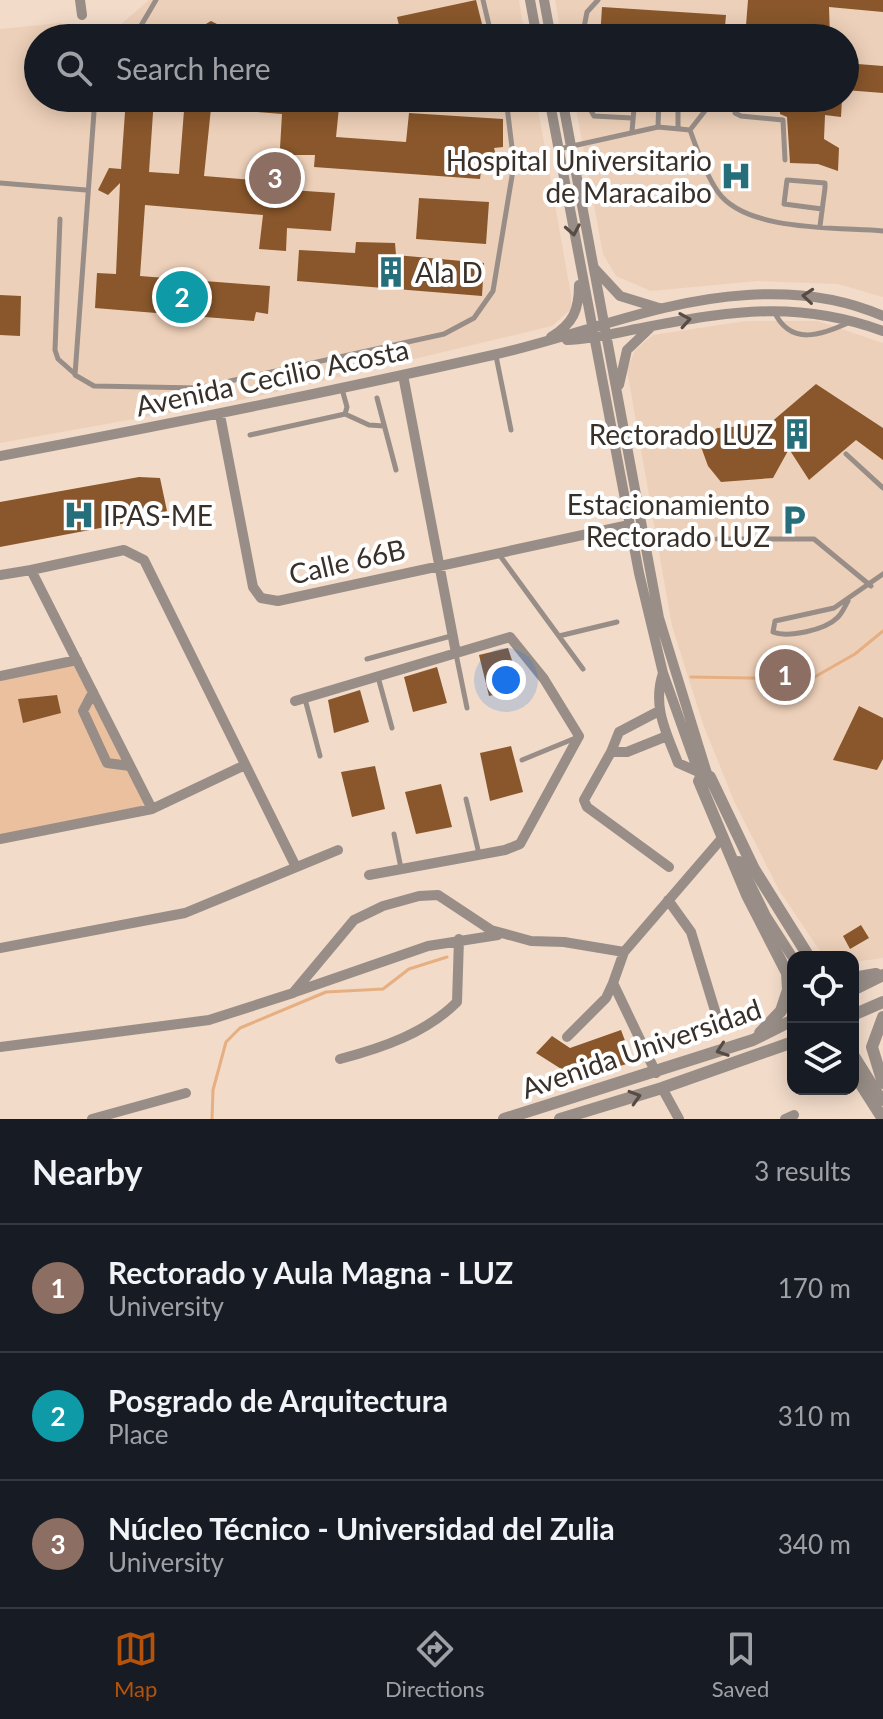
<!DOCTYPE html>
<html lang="en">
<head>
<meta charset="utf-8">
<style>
	body { margin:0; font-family:Lato,sans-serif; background:#20242c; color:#f1f3f6 }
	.controls { position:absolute; right:24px; bottom:24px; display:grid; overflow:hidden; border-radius:16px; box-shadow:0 4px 20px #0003 }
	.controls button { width:72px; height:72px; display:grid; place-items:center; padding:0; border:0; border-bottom:2px solid #363941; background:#171b24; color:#f1f3f6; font:40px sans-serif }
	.you { position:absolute; left:506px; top:680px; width:28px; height:28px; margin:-20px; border:6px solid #fff; border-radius:50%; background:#1a73e8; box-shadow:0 0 0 12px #1a73e833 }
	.badge { display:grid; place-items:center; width:52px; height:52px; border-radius:50%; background:#b45309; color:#fff; font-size:26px; font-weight:700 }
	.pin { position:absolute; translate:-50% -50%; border:4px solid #fff; box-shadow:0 2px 8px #0006 }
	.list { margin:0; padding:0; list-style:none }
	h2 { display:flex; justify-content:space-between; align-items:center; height:104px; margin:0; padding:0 32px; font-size:34px }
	h2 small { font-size:26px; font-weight:400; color:#9ea1a6 }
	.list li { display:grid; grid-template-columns:52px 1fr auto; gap:24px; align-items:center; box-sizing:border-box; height:128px; padding:0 32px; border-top:2px solid #363941 }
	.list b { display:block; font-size:30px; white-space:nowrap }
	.list p { margin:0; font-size:26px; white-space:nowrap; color:#9ea1a6 }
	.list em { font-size:26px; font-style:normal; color:#9ea1a6 }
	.icon { flex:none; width:44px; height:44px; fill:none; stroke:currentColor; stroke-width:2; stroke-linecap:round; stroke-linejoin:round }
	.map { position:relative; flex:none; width:883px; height:1119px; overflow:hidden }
	.search { position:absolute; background:#171b24; box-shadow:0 4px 20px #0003; left:24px; right:24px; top:24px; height:88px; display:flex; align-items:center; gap:20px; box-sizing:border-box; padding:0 28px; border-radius:44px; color:#9ea1a6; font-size:30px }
	.sheet { height:488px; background:#171b24 }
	nav { display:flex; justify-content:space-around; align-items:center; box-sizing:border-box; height:112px; border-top:2px solid #363941; background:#171b24; font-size:22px; color:#9ea1a6 }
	nav a { display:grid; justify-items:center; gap:4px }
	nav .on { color:#b45309 }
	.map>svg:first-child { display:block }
	.built { fill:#edd0b9 }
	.green { fill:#eac09f }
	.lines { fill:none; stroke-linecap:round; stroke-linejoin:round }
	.stream { stroke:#e6af81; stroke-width:3 }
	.building { fill:#89572b; fill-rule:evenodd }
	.service { stroke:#988e87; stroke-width:5 }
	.minor { stroke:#988e87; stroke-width:10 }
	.tertiary { stroke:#988e87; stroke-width:12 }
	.oneway { stroke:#564c45 }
	.labels { text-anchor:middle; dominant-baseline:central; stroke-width:8; stroke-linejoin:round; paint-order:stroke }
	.poi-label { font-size:28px; fill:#393029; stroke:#fff; text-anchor:end }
	.street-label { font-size:28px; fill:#393029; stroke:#fff }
</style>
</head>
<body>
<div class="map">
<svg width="883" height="1119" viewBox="0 0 883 1119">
	<rect width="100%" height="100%" fill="#f2dbc9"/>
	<path class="built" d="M149,0h370l6,38h-420z
		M555,0h328v297l-45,-13 -80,-3 -107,10 -35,-15 -13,-22 -29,-156h271v-60h-283z
		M60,23l29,15h-51v60h498l35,197v14l-19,17 -301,72 -251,45v-414z
		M746,321h72l65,22v615l-30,4v-5h-29l-45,-67 -45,-89 -31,-77 -31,-98 -45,-256 8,-20 18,-15z"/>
	<path class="green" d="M76,663l73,145 -149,28v-158z"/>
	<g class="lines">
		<path class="stream" d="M691,677l120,2 44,-25 28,-23
			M212,1119l1,-29 13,-48 14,-14 86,-36 57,-3 26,-20 38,-12"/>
	</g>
	<path class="building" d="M476,0l8,32 -9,6h-73l-5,-21z
		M748,0h135v12l-54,-5 1,31h-85z
		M602,7l124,8 -2,23h-124z
		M211,21l10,5 2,12h-41z
		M845,63l38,3v27l-38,-3z
		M126,98h28l-5,74 30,2 6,-76h155l-4,39 70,5 3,-29 94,6v28l-9,1 5,19 -18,4 -1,8 -166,-12 1,-12h-22l-2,35 44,3 -4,38 -44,-3 -1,23 -27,-2 4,-34 -118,-10 -5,71 130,10 -2,28 -12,-2 -2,9 -159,-13 2,-35 19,1 4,-91 -12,12 -10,-5 11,-22 12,1zM211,108l71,6 -4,68 -74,-6z
		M595,98h29v11l-29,-2z
		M742,98h100l-1,19 -16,-2 -1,24 15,9 -1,23 -20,-7 -28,-1 -3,-46 -7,-3v-5l-39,-2z
		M419,198l70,4 -3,42 -70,-5z
		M356,242l39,1 1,12 88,8 -2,33 -185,-15 2,-31 56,3z
		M0,295l21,1 -1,40 -20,-1z
		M816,384l67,44v32l-27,-20 -47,40 -20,-31 -16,29 -52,4 -13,-16 -8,-22 17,-16 52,-4z
		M139,477l21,1 7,33 -19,8 -148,28v-45z
		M508,648l13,40 -32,8 -10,-41z
		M437,667l10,36 -34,9 -9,-35z
		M360,690l9,32 -35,11 -6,-33z
		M57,695l4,18 -38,10 -5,-24z
		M859,706l24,12v41l-6,11 -44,-10z
		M511,746l12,46 -33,9 -10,-48z
		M375,766l10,43 -33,8 -11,-45z
		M441,784l11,43 -36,7 -11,-42z
		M861,925l8,13 -19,11 -7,-13z
		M621,1030l12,32 -56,17 -41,-26 16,-17 18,12z"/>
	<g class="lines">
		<path class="service" d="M483,0l9,38
			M128,38l11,-9 17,-29
			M582,38l5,-26 11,-12
			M95,98l-20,277 19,11 104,2 246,-54 30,-16 19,-27 21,-127 -8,-66
			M584,98l10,18 38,2
			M735,98v15l6,3 42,4 2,40
			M658,127l1,-29
			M678,129v-31
			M690,130l25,-32
			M632,131l3,-33
			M559,149l99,-22 32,3c7,20 16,45 28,62 28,40 120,35 165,39
			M0,183l86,7
			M60,219l-5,131 3,9 17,15
			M820,226l5,-38v-5l-38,-3 -3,24 38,5
			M774,311c16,36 48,24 76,11
			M496,356l15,74
			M377,398l19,72
			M345,414l24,11 15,1
			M250,435l95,-21 2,-7 -5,-18
			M846,454l37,34
			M717,539h97l57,47
			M498,553l85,116
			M848,601c-3,5 -6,13 -11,17 -12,12 -49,20 -64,14l2,-11 59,-13 49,-34
			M559,636l58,-14
			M456,654l11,54
			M367,659l84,-23
			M378,677l14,51
			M305,699l15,57
			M522,760l56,-23
			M466,799l13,55
			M394,834l7,34"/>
		<path class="minor" d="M80,0l2,15
			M530,0l7,38
			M544,0l7,38
			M549,98l90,475 24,100 40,112
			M562,98l97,520 51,165
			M594,268l26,28 39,12
			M551,337c22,-13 28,-27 28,-52
			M567,340c29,-1 56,-9 85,-14 84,-16 149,-25 231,5
			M403,375l53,278
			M619,385l8,-35 23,-22
			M220,415l33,172 8,11 17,3 351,-76
			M0,456c165,-31 329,-64 493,-101 85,-19 167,-55 254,-60 46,-3 93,2 136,21
			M31,570l93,-20 20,10 152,307
			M0,575l31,-5 121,239
			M663,673c-11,33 3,59 15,90l18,8
			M0,676l77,-16
			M93,692l-10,19 24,52 23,3
			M295,701l215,-64 34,42 35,57 -59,108 -15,6 -136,25
			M667,736l-40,16h-16l-27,48 3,7 82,60
			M611,752l8,-20 40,-21
			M0,839l152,-30 93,-44
			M739,861l27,55 27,42
			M668,900l23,32 29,95
			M0,948l185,-35 153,-63
			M624,952l-11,31 43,90
			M295,992l133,-46 70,-11
			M567,1037l39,-39 7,-15
			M0,1047l209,-27 84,-27 61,-73 29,-14 36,-10 19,-1 53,35 40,11 33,1 60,10 99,-115
			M853,1053l30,48
			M340,1059c42,-11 86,-26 117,-57l2,-63
			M662,1088l17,31
			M92,1119l94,-26
			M785,1119l9,-4"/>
		<path class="tertiary" d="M710,777l44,92 55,88
			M699,781l48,114 40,78 1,17 -7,21 -21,22
			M853,978l23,-4
			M853,990l30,-15
			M853,1015l30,-13
			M883,1017l-11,30 11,36
			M853,1072l30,47
			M504,1119l249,-79 40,-20
			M560,1119l102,-31 131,-46"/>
	</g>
	<defs><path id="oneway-chevron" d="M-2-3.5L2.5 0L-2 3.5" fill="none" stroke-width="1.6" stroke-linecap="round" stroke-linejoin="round" transform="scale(2)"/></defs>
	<g class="oneway">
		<use href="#oneway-chevron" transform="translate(573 230) rotate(80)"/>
		<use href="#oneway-chevron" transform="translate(808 296) rotate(-175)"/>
		<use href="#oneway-chevron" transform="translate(685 320) rotate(-9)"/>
		<use href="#oneway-chevron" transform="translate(722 1050) rotate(161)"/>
		<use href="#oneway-chevron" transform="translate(635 1097) rotate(-17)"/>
	</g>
	<defs>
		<symbol id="hospital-bare" viewBox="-9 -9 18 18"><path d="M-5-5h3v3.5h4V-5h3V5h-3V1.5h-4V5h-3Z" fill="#266e79" stroke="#fff" stroke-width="2.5" paint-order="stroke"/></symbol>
		<symbol id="building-bare" viewBox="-9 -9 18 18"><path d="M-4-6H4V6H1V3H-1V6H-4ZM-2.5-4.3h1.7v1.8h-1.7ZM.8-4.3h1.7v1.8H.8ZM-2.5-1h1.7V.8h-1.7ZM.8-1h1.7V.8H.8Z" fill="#266e79" stroke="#fff" stroke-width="2.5" paint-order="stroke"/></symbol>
		<symbol id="parking-bare" viewBox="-9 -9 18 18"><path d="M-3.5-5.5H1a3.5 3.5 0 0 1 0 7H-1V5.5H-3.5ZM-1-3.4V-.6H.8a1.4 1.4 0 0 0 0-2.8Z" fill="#266e79" stroke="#fff" stroke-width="2.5" paint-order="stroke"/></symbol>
	</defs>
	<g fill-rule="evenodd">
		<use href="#hospital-bare" x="714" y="154" width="44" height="44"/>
		<use href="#building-bare" x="369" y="250" width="44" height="44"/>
		<use href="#building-bare" x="775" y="412" width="44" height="44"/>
		<use href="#hospital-bare" x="57" y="493" width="44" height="44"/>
		<use href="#parking-bare" x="772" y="498" width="44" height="44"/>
	</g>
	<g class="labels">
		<g class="poi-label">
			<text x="712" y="160">Hospital Universitario<tspan x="712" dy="32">de Maracaibo</tspan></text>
			<text x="415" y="272" text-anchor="start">Ala D</text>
			<text x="773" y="434">Rectorado LUZ</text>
			<text x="770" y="504">Estacionamiento<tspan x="770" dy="32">Rectorado LUZ</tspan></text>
			<text x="103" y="515" text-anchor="start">IPAS-ME</text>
		</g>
		<g class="street-label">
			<text transform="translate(272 377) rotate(-12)">Avenida Cecilio Acosta</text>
			<text transform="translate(347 561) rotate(-13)">Calle 66B</text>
			<text transform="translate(641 1048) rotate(-19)">Avenida Universidad</text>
		</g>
	</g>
</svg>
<div class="controls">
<button><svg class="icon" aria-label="locate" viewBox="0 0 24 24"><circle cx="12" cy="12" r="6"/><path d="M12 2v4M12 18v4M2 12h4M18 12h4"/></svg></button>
<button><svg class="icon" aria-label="layers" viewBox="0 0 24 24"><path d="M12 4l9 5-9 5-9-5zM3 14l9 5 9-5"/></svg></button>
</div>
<div class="you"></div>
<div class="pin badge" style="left:785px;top:675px;background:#8d6e63">1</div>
<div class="pin badge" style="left:182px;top:297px;background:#0f9aa8">2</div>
<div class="pin badge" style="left:275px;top:178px;background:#8d6e63">3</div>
<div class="search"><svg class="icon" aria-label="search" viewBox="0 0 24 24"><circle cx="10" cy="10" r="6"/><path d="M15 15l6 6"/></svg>Search here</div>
</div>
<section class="sheet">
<h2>Nearby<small>3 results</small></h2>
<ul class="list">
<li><span class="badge" style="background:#8d6e63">1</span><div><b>Rectorado y Aula Magna - LUZ</b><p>University</p></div><em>170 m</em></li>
<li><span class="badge" style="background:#0f9aa8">2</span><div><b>Posgrado de Arquitectura</b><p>Place</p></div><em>310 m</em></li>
<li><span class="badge" style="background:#8d6e63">3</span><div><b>Núcleo Técnico - Universidad del Zulia</b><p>University</p></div><em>340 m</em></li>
</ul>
</section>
<nav>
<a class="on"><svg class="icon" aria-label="map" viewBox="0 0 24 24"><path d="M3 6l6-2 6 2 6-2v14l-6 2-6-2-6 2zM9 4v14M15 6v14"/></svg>Map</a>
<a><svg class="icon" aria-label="directions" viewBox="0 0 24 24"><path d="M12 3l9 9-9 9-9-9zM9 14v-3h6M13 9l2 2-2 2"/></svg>Directions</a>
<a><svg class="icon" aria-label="saved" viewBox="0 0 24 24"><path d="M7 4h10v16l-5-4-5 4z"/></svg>Saved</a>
</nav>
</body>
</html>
